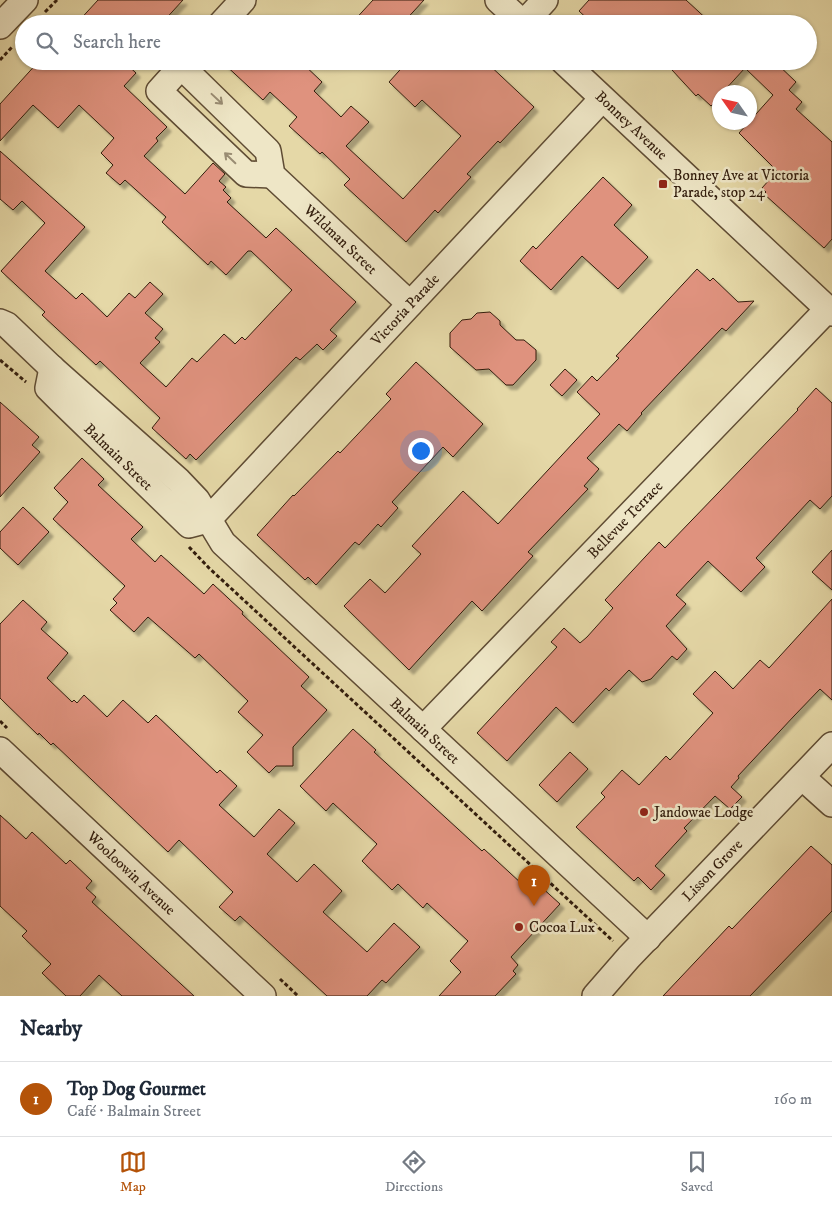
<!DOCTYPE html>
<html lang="en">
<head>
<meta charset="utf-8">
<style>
	body { margin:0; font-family:"IM FELL DW Pica",serif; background:#f6f6f7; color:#1f2937 }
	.compass { position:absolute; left:712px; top:85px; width:45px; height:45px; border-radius:50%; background:#fff; box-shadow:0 1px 4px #0004; rotate:304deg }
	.you { position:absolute; left:420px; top:450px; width:18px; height:18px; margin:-12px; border:4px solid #fff; border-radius:50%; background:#1a73e8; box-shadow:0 0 0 8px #1a73e833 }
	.badge { display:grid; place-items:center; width:32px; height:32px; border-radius:50%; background:#b45309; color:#fff; font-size:16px; font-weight:700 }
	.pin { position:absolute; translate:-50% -41px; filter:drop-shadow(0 1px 2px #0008) }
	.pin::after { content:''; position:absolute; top:26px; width:18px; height:15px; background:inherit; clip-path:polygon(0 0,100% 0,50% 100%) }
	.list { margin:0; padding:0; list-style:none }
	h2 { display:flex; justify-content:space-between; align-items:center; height:65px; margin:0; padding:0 20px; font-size:21px }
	h2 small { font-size:16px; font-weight:400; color:#747a83 }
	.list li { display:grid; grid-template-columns:32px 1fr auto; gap:15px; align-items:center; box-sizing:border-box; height:75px; padding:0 20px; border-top:1px solid #e0e1e3 }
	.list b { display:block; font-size:19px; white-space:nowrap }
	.list p { margin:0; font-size:16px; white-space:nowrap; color:#747a83 }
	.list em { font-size:16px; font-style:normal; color:#747a83 }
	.icon { flex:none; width:28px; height:28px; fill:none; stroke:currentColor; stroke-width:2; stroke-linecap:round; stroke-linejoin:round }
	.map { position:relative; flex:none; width:832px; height:996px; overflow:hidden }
	.search { position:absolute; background:#fff; box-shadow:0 1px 4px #0004; left:15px; right:15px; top:15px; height:55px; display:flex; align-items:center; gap:12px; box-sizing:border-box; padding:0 18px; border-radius:28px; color:#747a83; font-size:19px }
	.sheet { height:140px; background:#fff }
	nav { display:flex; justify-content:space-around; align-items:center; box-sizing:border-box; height:70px; border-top:1px solid #e0e1e3; background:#fff; font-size:14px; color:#747a83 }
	nav a { display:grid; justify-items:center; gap:2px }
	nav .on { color:#b45309 }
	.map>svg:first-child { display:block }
	.building { fill:#df927e; stroke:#321d0d; filter:url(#shadow) }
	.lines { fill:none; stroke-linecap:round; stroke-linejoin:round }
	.minor-casing { stroke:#5f4c34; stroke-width:28 }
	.path { stroke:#321d0d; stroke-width:3; stroke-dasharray:4 2.5; stroke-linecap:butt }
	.minor { stroke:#eee6c6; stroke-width:25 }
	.oneway { stroke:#998c73 }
	.poi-dot { fill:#8f2418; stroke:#eee6c6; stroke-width:2 }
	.labels { text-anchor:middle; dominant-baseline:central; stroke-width:5; stroke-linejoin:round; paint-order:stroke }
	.street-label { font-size:15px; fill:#321d0d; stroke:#eee6c6 }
	.poi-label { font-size:15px; fill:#321d0d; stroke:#eee6c6; text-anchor:start }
</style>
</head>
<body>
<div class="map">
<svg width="832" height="996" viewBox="0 0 832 996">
	<defs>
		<filter id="shadow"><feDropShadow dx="4.5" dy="4.5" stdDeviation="1" flood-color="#0004"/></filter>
	</defs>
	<rect width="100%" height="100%" fill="#e5d8a7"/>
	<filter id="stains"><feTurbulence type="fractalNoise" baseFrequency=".004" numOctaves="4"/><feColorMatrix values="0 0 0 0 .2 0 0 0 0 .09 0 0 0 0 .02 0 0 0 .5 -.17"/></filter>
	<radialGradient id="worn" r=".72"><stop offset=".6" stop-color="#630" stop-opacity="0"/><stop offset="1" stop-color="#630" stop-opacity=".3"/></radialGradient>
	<path class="building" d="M98,0h85l-22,24h-85z
		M373,0h51l-22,24h-51z
		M589,0h97l26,24h-119l-14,-13z
		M39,61h84l13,12 -12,13 43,41 -11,11 2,3 -14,15 41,38 28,-31 12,11 -6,7 7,6 -3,3 8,8 -4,4 39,36 10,-10 80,74 -26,28 7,6 -14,14 -6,-6 -17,16 -4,-3 -100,103 -6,-6 -4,5 -34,-31 8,-10 -60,-57 -4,4 -54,-50 3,-3 -44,-41 44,-48 -23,-22 -9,9 -13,-11v-48l85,76 -40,44 31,28 6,-6 25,24 22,-24 6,5 15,-16 13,12 -18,19 18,16 -8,9 5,4 -20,21 26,24 26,-29 5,4 27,-28 11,10 7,-7 3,3 47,-50 -41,-39h-3l-22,24 -15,-14 -3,4 -46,-43 4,-5 -41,-37 -5,5 -14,-12 7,-8 -12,-12 13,-15 -35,-33 -21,23 -25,-23 -33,36v-37z
		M221,61h33l8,7 6,-7h32l22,21 -8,9 27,26 10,-11 18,16 -23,24 57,53 58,-63 -39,-36 -7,7 -26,-25 19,-21h77l49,46 -34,36 -2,-2 -31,33 4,3 -33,36 -3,-3 -29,32 -62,-57 6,-6 -28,-27 -2,2 -31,-28 8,-9 -27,-25 -7,8z
		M680,61h94l22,21 -7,8 13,12 -6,7 36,33v97l-8,9 -60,-54 2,-2 -4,-4 15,-17 -38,-38 34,-38 -28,-27 -22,24h-3v5l-9,9 -13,-12 -2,2 -24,-26z
		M603,177l29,28 -18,20 34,32 -30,32 -36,-33 -31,34 -31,-29 13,-15 3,3z
		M697,269l13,12 3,-3 25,24 16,-1 -28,30 -4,-3 -81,85 1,1 -15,17 -8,-7 -32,34 12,11 -15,17 4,3 -60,63 5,4 -51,55 -10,-10 -63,69 -65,-64 26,-27 15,14 36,-39 -9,-8 51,-55 35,33 102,-110 -23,-22 15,-16 5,5 22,-23 -3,-2z
		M490,312l10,9v4l16,15h8l12,10v10l-23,25h-7l-17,-16 -13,1 -26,-23v-14l12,-13 9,-1 6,-6z
		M416,362l67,62 -30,33 -10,-10 -51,55 6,6 -17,19 -3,-3 -19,21 -4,-3 -39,43 -8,-8 -3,3 -48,-45 36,-40 1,1 44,-45 2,2 51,-54 -5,-5z
		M565,369l12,11 -15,16 -12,-11z
		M816,388l16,15v93l-12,13 -10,-9 -54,58 9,9 -24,25 -33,-31 -32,34 10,9 -20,22 21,23 -10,11 -5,-4 -21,23 -9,3 -13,-12 -20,21 -3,-3 -33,35 -17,-16 -49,54 -30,-28 80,-86 -6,-5 13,-14 16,15 7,-6 26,-29 -8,-8 54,-58 6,6 133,-138 -1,-1z
		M0,402l39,35 -7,8 8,7 -40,45z
		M82,458l22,21 -6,6 45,42 -12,12 24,23 6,-7 43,39 9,-10 30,28 -1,2 67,63 -8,9 26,24 -34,37v19h-17l-7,7 -22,-21 16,-17 -25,-23 10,-11 -49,-47 -4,4 -47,-41 -14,15 -24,-22 7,-7 -4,-4 12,-13 -72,-67 15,-17 -14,-14z
		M23,507l26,25 -31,33 -18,-17v-16z
		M832,550v40l-20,-18z
		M832,599v101l-12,-11 -26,27 -56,60 1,2 -8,9 11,10 -12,12 -15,-13 -31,32 3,3 -32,35 10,9 -14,15 -13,-13 -4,4 -58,-54 29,-30 -4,-4 21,-23 17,15 27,-29 4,4 43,-47 -20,-19 22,-23 18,18 27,-29 9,8z
		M23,600l24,22 -6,7 27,24 -21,25 25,24 2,-2 3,3 7,-8 23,22 16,-17 25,23 8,-8 61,58 3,-3 17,16 -18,19 35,32 25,-28 16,14 -28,31 30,28 17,-18 28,27 -19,21 44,40 27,-29 26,24 -34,36 -4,-3 -15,16h-40l-87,-80 -5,5 -16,-14 14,-15 -54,-52 -11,12 -115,-109 -2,2 -12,-12 -1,2 -38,-37v-74z
		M353,729l23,21 -2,2 108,99 2,-2 38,35 7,-8 31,28 -49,53 7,8 -5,6 3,3 -21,22h-56l22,-24 -11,-11 18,-20 -41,-38 -4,5 -25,-24 -6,6 -30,-29 15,-17 -44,-41 -7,8 -26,-25z
		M570,752l18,17 -31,33 -18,-17z
		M0,815l26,24 6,-7 34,32 4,-4 22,21 -6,7 10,9 -4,5 102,94h-72l-23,-21 -19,21h-14l-24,-23 9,-9 -29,-28 5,-5 -27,-25z
		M811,846l21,19v46l-82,85h-87l66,-70 3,3z"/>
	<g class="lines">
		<defs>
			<g id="minor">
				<path d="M498,0l26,24"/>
				<path d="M221,24l22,-24"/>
				<path d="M523,24l22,-24"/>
				<path d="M0,26l25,-26"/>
				<path d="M186,61l-27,30 87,83 26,1"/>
				<path id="s1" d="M563,61l269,252"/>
				<path id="s2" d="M181,66l87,85 4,24 138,129"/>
				<path id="s3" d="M0,322l7,3 45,43 126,112 19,20 26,43 425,395"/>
				<path id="s4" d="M52,368l-4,20 12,12 129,125 19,-5 394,-421"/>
				<path id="s5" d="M423,729l405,-420"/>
				<path id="s6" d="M0,750l263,246"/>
				<path d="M802,777l30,27"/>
				<path id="s7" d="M595,996l34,-39 203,-212"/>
			</g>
		</defs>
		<use href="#minor" class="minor-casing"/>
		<path class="path" d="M45,12l12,-12
			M0,60l13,-14
			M0,360l26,22
			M189,547l20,21 404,373
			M0,721l7,7
			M280,979l18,17"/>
		<use href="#minor" class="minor"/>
	</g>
	<defs><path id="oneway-shaft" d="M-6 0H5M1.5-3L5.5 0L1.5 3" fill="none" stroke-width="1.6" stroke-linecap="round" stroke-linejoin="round" transform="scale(1.25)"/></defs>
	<g class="oneway">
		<use href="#oneway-shaft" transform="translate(217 99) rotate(43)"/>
		<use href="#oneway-shaft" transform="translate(230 158) rotate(-136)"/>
	</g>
	<g class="poi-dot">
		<rect x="658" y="179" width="10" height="10" rx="2.5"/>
		<circle cx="644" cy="812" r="5"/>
		<circle cx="519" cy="927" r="5"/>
	</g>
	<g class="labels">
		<g class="street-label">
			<text stroke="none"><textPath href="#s1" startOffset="94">Bonney Avenue</textPath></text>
			<text stroke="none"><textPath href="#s2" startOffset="240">Wildman Street</textPath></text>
			<text stroke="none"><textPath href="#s4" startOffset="525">Victoria Parade</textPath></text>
			<text stroke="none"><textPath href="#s4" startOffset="119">Balmain Street</textPath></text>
			<text stroke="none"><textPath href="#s5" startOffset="291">Bellevue Terrace</textPath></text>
			<text stroke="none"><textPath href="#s3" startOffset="592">Balmain Street</textPath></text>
			<text stroke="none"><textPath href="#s7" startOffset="172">Lisson Grove</textPath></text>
			<text stroke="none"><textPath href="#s6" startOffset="180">Wooloowin Avenue</textPath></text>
		</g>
		<g class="poi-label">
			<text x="673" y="175">Bonney Ave at Victoria<tspan x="673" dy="17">Parade, stop 24</tspan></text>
			<text x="654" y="812">Jandowae Lodge</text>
			<text x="529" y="927">Cocoa Lux</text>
		</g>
	</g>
	<rect width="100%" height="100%" filter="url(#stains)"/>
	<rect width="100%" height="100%" fill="url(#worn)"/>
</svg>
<svg class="compass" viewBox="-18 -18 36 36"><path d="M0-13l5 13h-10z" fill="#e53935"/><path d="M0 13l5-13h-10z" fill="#747a83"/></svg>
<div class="you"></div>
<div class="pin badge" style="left:534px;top:906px">1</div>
<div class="search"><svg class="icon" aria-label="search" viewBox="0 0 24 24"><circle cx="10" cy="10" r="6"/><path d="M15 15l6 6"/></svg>Search here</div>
</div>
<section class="sheet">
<h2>Nearby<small></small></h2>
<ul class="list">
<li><span class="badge">1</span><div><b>Top Dog Gourmet</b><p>Café · Balmain Street</p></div><em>160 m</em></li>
</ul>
</section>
<nav>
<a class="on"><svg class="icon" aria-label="map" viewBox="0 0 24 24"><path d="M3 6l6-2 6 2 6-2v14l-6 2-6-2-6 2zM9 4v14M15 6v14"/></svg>Map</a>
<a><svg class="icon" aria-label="directions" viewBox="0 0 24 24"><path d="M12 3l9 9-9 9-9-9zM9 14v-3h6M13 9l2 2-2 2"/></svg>Directions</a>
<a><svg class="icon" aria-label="saved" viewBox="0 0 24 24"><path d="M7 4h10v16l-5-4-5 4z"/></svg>Saved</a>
</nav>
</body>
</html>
